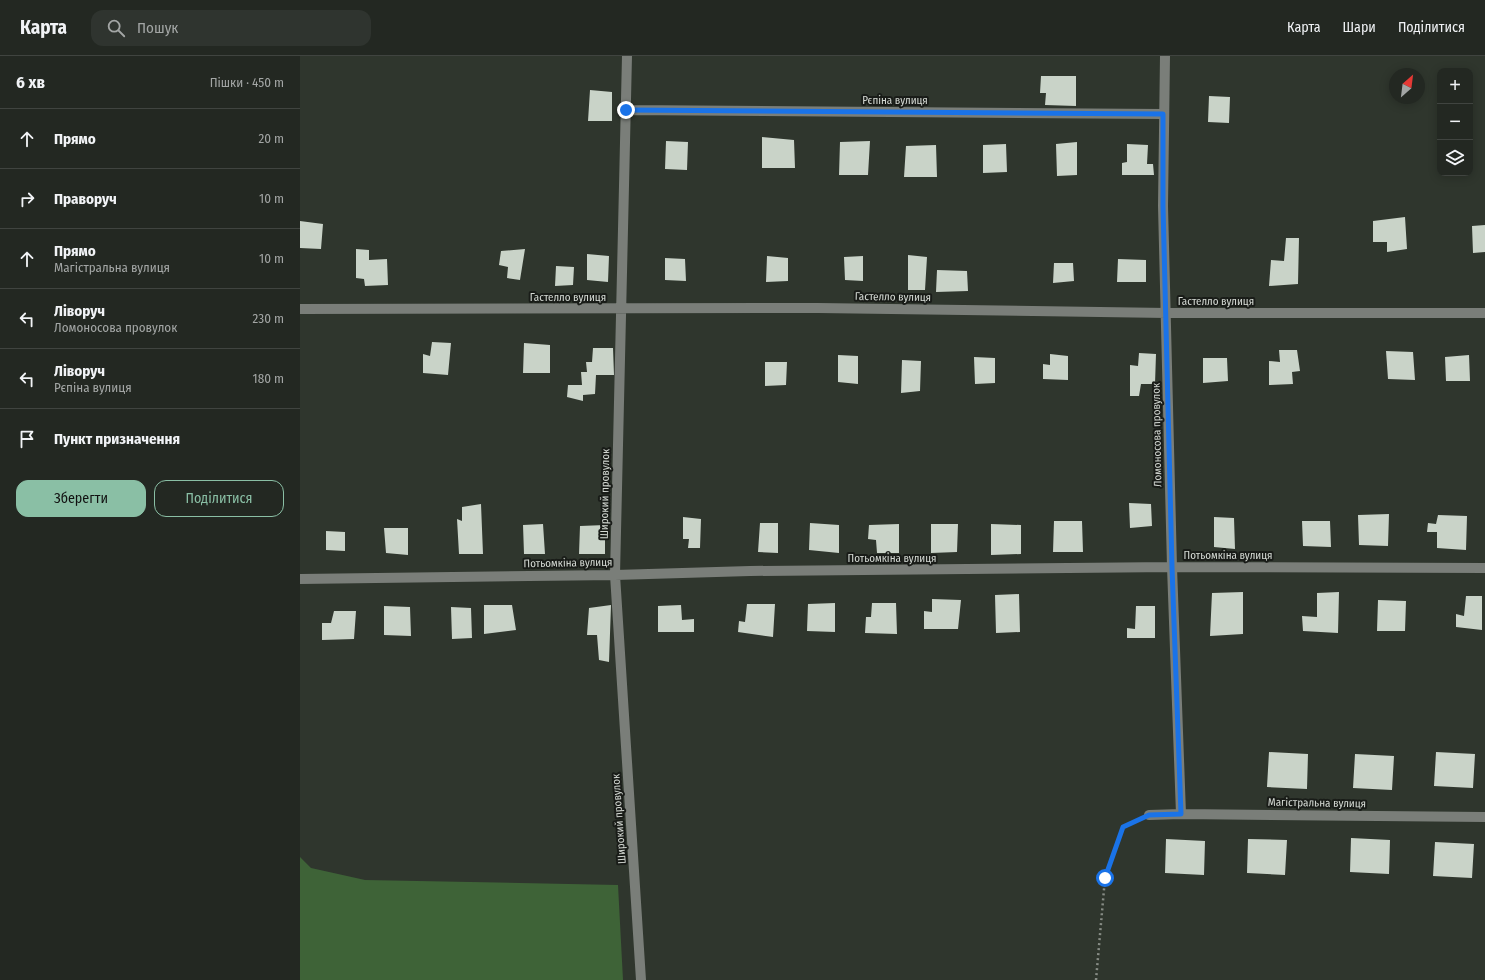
<!DOCTYPE html>
<html lang="uk">
<head>
<meta charset="utf-8">
<style>
	body { margin:0; font-family:"Fira Sans Condensed",sans-serif; background:#2f342f; color:#f1f3f6 }
	.controls { position:absolute; right:12px; top:12px; display:grid; overflow:hidden; border-radius:8px; box-shadow:0 2px 10px #0003 }
	.controls button { width:36px; height:36px; display:grid; place-items:center; padding:0; border:0; border-bottom:1px solid #404440; background:#232822; color:#f1f3f6; font:20px sans-serif }
	.compass { position:absolute; left:1089px; top:12px; width:36px; height:36px; border-radius:50%; background:#232822; box-shadow:0 2px 10px #0003; rotate:28deg }
	.stop { position:absolute; width:12px; height:12px; margin:-9px; border:3px solid #1a73e8; border-radius:50%; background:#fff }
	.stop.end { background:#1a73e8; border-color:#fff; box-shadow:0 1px 4px #0008 }
	.list { margin:0; padding:0; list-style:none }
	h2 { display:flex; justify-content:space-between; align-items:center; height:52px; margin:0; padding:0 16px; font-size:17px }
	h2 small { font-size:13px; font-weight:400; color:#a3a6a5 }
	.list li { display:grid; grid-template-columns:26px 1fr auto; gap:12px; align-items:center; box-sizing:border-box; height:60px; padding:0 16px; border-top:1px solid #404440 }
	.list b { display:block; font-size:15px; white-space:nowrap }
	.list p { margin:0; font-size:13px; white-space:nowrap; color:#a3a6a5 }
	.list em { font-size:13px; font-style:normal; color:#a3a6a5 }
	.actions { display:flex; gap:8px; padding:12px 16px }
	.actions a { flex:1; padding:9px 0; border:1px solid #8abfa5; border-radius:12px; text-align:center; font-size:14px; color:#8abfa5 }
	.actions .main { background:#8abfa5; color:#111 }
	.icon { flex:none; width:22px; height:22px; fill:none; stroke:currentColor; stroke-width:2; stroke-linecap:round; stroke-linejoin:round }
	.map { position:relative; flex:none; width:1185px; height:924px; overflow:hidden }
	header { display:flex; align-items:center; gap:24px; box-sizing:border-box; height:56px; padding:0 20px; background:#232822; border-bottom:1px solid #404440 }
	header strong { font-size:19px }
	nav { display:flex; gap:22px; margin-inline-start:auto; font-size:14px }
	.search { width:280px; height:36px; background:#2f342f; display:flex; align-items:center; gap:10px; box-sizing:border-box; padding:0 14px; border-radius:12px; color:#a3a6a5; font-size:15px }
	main { display:flex }
	aside { flex:1; background:#232822 }
	.map>svg:first-child { display:block }
	.green { fill:#3e6337 }
	.building { fill:#c9d3c8 }
	.lines { fill:none; stroke-linecap:round; stroke-linejoin:round }
	.path { stroke:#878c85; stroke-width:2.5; stroke-dasharray:2 3; stroke-linecap:butt }
	.minor { stroke:#7a7e79; stroke-width:10 }
	.route { stroke:#1a73e8; stroke-width:5 }
	.labels { text-anchor:middle; dominant-baseline:central; stroke-width:4; stroke-linejoin:round; paint-order:stroke }
	.street-label { font-size:11px; fill:#d5dad4; stroke:#191c18 }
</style>
</head>
<body>
<header>
<strong>Карта</strong>
<div class="search"><svg class="icon" aria-label="search" viewBox="0 0 24 24"><circle cx="10" cy="10" r="6"/><path d="M15 15l6 6"/></svg>Пошук</div>
<nav><a>Карта</a><a>Шари</a><a>Поділитися</a></nav>
</header>
<main>
<aside>
<h2>6 хв<small>Пішки · 450 m</small></h2>
<ul class="list">
<li><svg class="icon" aria-label="ahead" viewBox="0 0 24 24"><path d="M12 20V5M6 11l6-6 6 6"/></svg><div><b>Прямо</b></div><em>20 m</em></li>
<li><svg class="icon" aria-label="right" viewBox="0 0 24 24"><path d="M7 20v-9h11M14 6l5 5-5 5"/></svg><div><b>Праворуч</b></div><em>10 m</em></li>
<li><svg class="icon" aria-label="ahead" viewBox="0 0 24 24"><path d="M12 20V5M6 11l6-6 6 6"/></svg><div><b>Прямо</b><p>Магістральна вулиця</p></div><em>10 m</em></li>
<li><svg class="icon" aria-label="left" viewBox="0 0 24 24"><path d="M17 20v-9H6M10 6l-5 5 5 5"/></svg><div><b>Ліворуч</b><p>Ломоносова провулок</p></div><em>230 m</em></li>
<li><svg class="icon" aria-label="left" viewBox="0 0 24 24"><path d="M17 20v-9H6M10 6l-5 5 5 5"/></svg><div><b>Ліворуч</b><p>Рєпіна вулиця</p></div><em>180 m</em></li>
<li><svg class="icon" aria-label="arrive" viewBox="0 0 24 24"><path d="M6 21V4h12l-3 4 3 4H6"/></svg><div><b>Пункт призначення</b></div></li>
</ul>
<div class="actions"><a class="main">Зберегти</a><a>Поділитися</a></div>
</aside>
<div class="map">
<svg width="1185" height="924" viewBox="0 0 1185 924">
	<rect width="100%" height="100%" fill="#2f362d"/>
	<path class="green" d="M0,801l11,11 54,12 253,5 5,95h-323z"/>
	<path class="building" d="M741,20h35v30l-31,-1 1,-12h-6z
		M290,34l22,2v29h-24z
		M909,40l21,1 -1,26 -21,-1z
		M462,81l32,3 1,28h-33z
		M366,85l22,1 -1,28 -22,-1z
		M570,85l-2,34h-29l1,-33z
		M777,86v33l-20,1 -1,-32z
		M706,88l1,28 -24,1v-28z
		M827,88l21,1 -1,19h6l1,11h-32v-12l5,-1z
		M636,89l1,32h-33l2,-31z
		M1105,161l2,32 -20,3v-10h-14v-21z
		M0,165l23,3 -2,25 -21,-1z
		M1185,169v27l-12,1 -1,-27z
		M986,182h13l-1,46 -29,2 2,-26 13,1z
		M56,193l13,1v10l18,-1 1,26 -23,1 -1,-7 -8,-1z
		M225,193l-5,31 -13,-2 1,-11 -9,-2 2,-14z
		M287,198l22,2 -1,26 -21,-2z
		M608,199l19,2 -2,33h-17z
		M467,200l21,2v23l-22,1z
		M563,200v25l-18,-1 -1,-23z
		M365,202l20,1 1,22 -21,-1z
		M818,203l28,1v22h-29z
		M754,207h19l1,18 -21,2z
		M256,210l18,1 -1,18 -18,1z
		M637,214l30,1 1,20 -32,1z
		M132,286l19,1 -3,32 -25,-2v-19l7,2z
		M224,287l26,2v28h-27z
		M293,292h20l1,27h-18l-1,19 -12,1v6l-16,-4 1,-12h14l-1,-13h6l-1,-10h6z
		M979,294h18l3,21 -8,1 1,12 -24,1v-24l11,1z
		M1086,295l27,1 2,28 -27,-1z
		M839,297l17,1 -1,30h-14l-2,12h-9v-31l8,1z
		M750,298l18,2v24l-25,-1v-15l7,1z
		M538,299l20,1v28l-20,-2z
		M1169,299l1,26h-24l-1,-24z
		M674,301l21,1v25l-20,1z
		M903,302h24l1,23 -25,2z
		M602,304l19,1 -1,30 -19,2z
		M465,306h22l-1,23 -21,1z
		M829,447l22,1 1,22 -22,2z
		M181,448l2,50h-24l-2,-35 5,2v-14z
		M1089,458l-1,32 -29,-1 -1,-30z
		M1138,459l29,1 -1,34 -29,-2v-16h-10l1,-9 8,1z
		M383,461l18,2 -1,29h-12l1,-9h-6z
		M914,461l20,1 1,31 -21,-2z
		M754,465h28l1,31h-30z
		M1002,465h28l1,26 -28,-1z
		M460,467h18v30l-20,-1z
		M510,467l29,2v28l-30,-3z
		M243,468l2,30h-21l-1,-29z
		M599,468v29h-22l-1,-13 -8,-1 1,-14z
		M631,468h27l-1,28 -26,1z
		M691,468l30,1v29l-30,1z
		M305,469v29h-26l1,-28z
		M84,472h24v27l-22,-2z
		M26,475l19,1v19l-19,-1z
		M943,536v42l-33,2 2,-43z
		M1039,536l-1,41 -35,-2 -1,-15 15,1v-24z
		M719,538l1,38 -24,1 -1,-38z
		M1166,540h16v34l-26,-3v-13l8,2z
		M632,543l29,1 -3,29h-34v-18l8,1z
		M1078,544l28,1 -1,30h-28z
		M535,547v29l-28,-1 1,-27z
		M572,547h24l1,31 -32,-1 1,-16h5z
		M447,548h28l-2,33 -35,-5 1,-11 6,1z
		M184,549h28l4,25 -32,4z
		M311,549l-2,57 -10,-2 -2,-25h-10l2,-27z
		M381,549l1,15 12,-1v13h-36v-26z
		M84,550l26,1 1,29 -27,-1z
		M836,550h19v32h-28v-10l8,1z
		M151,551l20,1 1,30 -20,1z
		M34,555h22l-2,28 -32,1v-17h9z
		M969,696l39,2 -1,35 -40,-2z
		M1136,696l39,2 -2,34 -39,-2z
		M1055,698l39,2 -2,34 -39,-2z
		M1051,782l39,2 -1,34 -39,-2z
		M866,783l39,2 -1,34 -39,-2z
		M948,783l39,1 -2,35 -38,-2z
		M1135,786l39,2 -2,34 -39,-2z"/>
	<g class="lines">
		<path class="path" d="M796,924l9,-102 18,-51 13,-6"/>
		<path class="minor" d="M327,0l-12,519 26,405
			M865,0l-2,150 9,361 9,247
			M326,54l537,4
			M0,253l518,-1 349,5h318
			M0,523l315,-4 135,-4 422,-4 313,1
			M849,759l32,-1 304,3"/>
	</g>
	<g class="lines">
		<path class="route" d="M326,54l537,4v92l9,361 9,247 -32,1 -26,12 -18,51"/>
	</g>
	<g class="labels">
		<g class="street-label">
			<text x="595" y="44">Рєпіна вулиця</text>
			<text x="268" y="241">Гастелло вулиця</text>
			<text transform="translate(593 241) rotate(1)">Гастелло вулиця</text>
			<text x="916" y="245">Гастелло вулиця</text>
			<text transform="translate(857 379) rotate(-91)">Ломоносова провулок</text>
			<text transform="translate(305 438) rotate(-89)">Широкий провулок</text>
			<text x="928" y="499">Потьомкіна вулиця</text>
			<text x="592" y="502">Потьомкіна вулиця</text>
			<text transform="translate(268 507) rotate(-1)">Потьомкіна вулиця</text>
			<text transform="translate(1017 747) rotate(1)">Магістральна вулиця</text>
			<text transform="translate(319 763) rotate(-94)">Широкий провулок</text>
		</g>
	</g>
</svg>
<div class="controls">
<button>+</button>
<button>−</button>
<button><svg class="icon" aria-label="layers" viewBox="0 0 24 24"><path d="M12 4l9 5-9 5-9-5zM3 14l9 5 9-5"/></svg></button>
</div>
<svg class="compass" viewBox="-18 -18 36 36"><path d="M0-13l5 13h-10z" fill="#e53935"/><path d="M0 13l5-13h-10z" fill="#a3a6a5"/></svg>
<div class="stop" style="left:805px;top:822px"></div>
<div class="stop end" style="left:326px;top:54px"></div>
</div>
</main>
</body>
</html>
